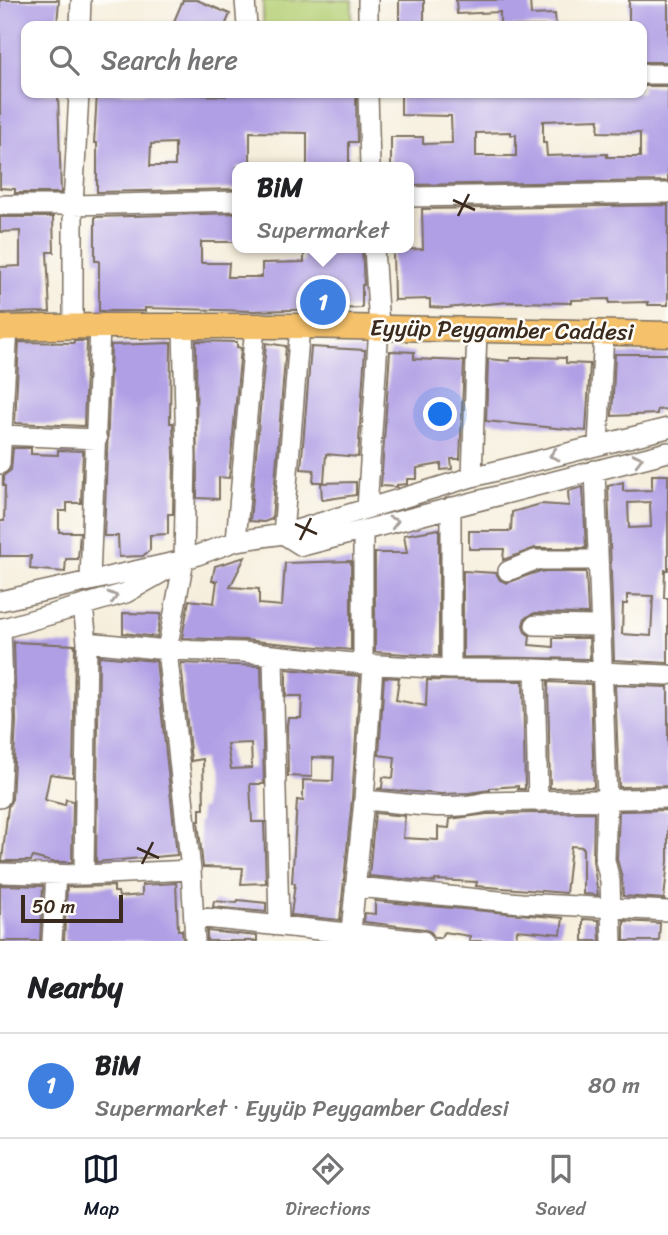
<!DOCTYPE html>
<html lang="en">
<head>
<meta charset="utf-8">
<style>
	body { margin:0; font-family:Sriracha,sans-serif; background:#f6f6f6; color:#202124 }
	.scale { position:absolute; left:21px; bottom:18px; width:102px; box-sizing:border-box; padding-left:7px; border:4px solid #3b2a1e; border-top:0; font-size:19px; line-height:24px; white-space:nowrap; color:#3b2a1e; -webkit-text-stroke:5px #fdfcf7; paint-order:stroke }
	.you { position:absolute; left:441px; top:415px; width:24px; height:24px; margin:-18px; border:5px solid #fff; border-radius:50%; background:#1a73e8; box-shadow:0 0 0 10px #1a73e833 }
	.badge { display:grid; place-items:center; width:46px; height:46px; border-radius:50%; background:#111827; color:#fff; font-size:23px; font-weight:700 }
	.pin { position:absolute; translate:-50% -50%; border:4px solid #fff; box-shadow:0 2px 7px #0006 }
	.popup { position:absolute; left:232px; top:162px; width:182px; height:91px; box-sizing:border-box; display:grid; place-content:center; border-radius:14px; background:#fff; filter:drop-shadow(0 2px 5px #0005); font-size:23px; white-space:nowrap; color:#757577 }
	.popup b { font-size:26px; color:#202124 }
	.popup::after { content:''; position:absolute; left:50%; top:100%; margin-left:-14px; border:14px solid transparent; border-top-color:#fff }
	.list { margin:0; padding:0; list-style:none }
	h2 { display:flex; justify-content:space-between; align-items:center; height:91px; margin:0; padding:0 28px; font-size:30px }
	h2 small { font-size:23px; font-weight:400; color:#757577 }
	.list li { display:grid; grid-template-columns:46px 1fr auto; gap:21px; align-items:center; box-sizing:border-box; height:105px; padding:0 28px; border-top:2px solid #e0e0e0 }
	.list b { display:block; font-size:26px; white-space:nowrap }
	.list p { margin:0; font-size:23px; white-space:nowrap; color:#757577 }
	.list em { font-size:23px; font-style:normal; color:#757577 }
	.icon { flex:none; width:38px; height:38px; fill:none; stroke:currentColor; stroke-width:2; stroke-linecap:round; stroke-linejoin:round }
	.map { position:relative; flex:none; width:668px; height:941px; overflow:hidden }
	.search { position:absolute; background:#fff; box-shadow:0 2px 5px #0004; left:21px; right:21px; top:21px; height:77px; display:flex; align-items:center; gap:18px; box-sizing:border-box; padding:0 24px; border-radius:14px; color:#757577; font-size:26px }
	.sheet { height:196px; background:#fff }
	nav { display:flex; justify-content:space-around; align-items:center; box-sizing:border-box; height:98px; border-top:2px solid #e0e0e0; background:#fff; font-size:19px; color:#757577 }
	nav a { display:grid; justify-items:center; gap:4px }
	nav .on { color:#111827 }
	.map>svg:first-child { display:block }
	.green { fill:#b5cf75; stroke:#787c4a; stroke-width:2 }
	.building { fill:#b09fe5; fill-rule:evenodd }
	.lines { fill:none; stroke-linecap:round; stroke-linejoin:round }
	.minor-casing { stroke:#7c6f60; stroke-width:22 }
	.major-casing { stroke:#7c6f60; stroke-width:27 }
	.minor { stroke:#fff; stroke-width:19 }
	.major { stroke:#f5c16b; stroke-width:24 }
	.oneway { stroke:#a79f9a }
	.ticks { fill:none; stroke:#3b2a1e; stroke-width:2.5 }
	.labels { text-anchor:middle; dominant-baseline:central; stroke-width:5; stroke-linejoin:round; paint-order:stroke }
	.street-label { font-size:23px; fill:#3b2a1e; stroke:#fdfcf7 }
</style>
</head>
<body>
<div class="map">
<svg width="668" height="941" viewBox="0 0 668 941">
	<rect width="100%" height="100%" fill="#fdfcf7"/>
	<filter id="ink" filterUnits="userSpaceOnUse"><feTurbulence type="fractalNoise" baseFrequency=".0143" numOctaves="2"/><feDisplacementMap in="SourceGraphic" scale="14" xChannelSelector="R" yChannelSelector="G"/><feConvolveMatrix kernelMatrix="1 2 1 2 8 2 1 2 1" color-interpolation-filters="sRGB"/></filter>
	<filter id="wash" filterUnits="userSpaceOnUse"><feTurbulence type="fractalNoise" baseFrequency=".00686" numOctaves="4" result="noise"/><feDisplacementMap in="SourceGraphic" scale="28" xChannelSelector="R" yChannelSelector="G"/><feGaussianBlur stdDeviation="1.57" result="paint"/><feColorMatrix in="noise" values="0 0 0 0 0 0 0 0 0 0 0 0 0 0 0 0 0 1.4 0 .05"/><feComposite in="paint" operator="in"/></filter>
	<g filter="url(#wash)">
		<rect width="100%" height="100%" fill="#f6eedc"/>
		<path class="green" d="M263,0h89v26h-89z"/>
		<g id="blocks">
			<path class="building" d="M0,0h59l-2,26h-31v67h32l3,100h-46v-4l-15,-1z
				M183,0h14l33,14 -5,12h-53z
				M399,0h25v26h-25z
				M456,0h74l1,15 24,-1 1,12h-56v-14l-43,2z
				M629,0h39v62h-26v-36h-13z
				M642,86h26v95l-259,4v-18h-18v-30h32v7l29,-1 -1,-27 -50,-1v-22h241zM599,119l-1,13 42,1v24h-33v-3l-60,2 -1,-13h-3v-22zM511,132v3h5v21h-40v-23z
				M97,93h105v2l24,1v-3h130l1,49h-8v25h-42v-34l-57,-1v35h-13v22l-140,3v-49h-3zM175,143v23h-25l1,-22z
				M668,205v100h-20v-3l-39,1v-4l-38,1v3l-63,-1 -62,6 -16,-1v-8l-36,1 -1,-50 30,-1 -1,-40z
				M237,213v29h-36v21h28l-1,14h34v-14l42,-1v-14h58l2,37h-2v23l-108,3 -109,-3v3h-46v-50h-4v-44z
				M0,217h53l1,35h-7l3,60 -50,1v-46l20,-1v-35l-20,1z
				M74,341h13l-3,85 -69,-3 4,-81 55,1z
				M196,341l41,1v5l4,1 -12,130 -10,-1v22l-22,-1z
				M171,343l-1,80h3l1,34 -1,57h-5v20l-18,1v15l-7,6 -24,1 -1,-21h-14l7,-191z
				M266,343l20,3 -14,173 -8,3 -14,-1z
				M311,347l54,3 -7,107 -32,-3 -2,28h-11l1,-12 -13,-1z
				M390,351l24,1v7l50,2 -4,98h-9l1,10 -11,1v-6l-24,4v11h-10v5l-10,1v2l-16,-1z
				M615,354h53v55l-11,1v4l-45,2z
				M530,357l36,1v5l24,1 -4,67 -100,-10 2,-62 22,2v-3h20z
				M13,448h18v6l27,1v-5l25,1 -2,52h-14v8h-8v21h21l-2,27h-12l-1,13 -35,-3 1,-13h-31v-35h4l1,-35h-2v-10l8,-6z
				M652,475h16v95h-3l-1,28h4v65l-54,-3 -6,-174 15,-4v9l29,-1zM650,502l1,25 -22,1 -1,-25zM627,595l26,1 -2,40 -29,-2 1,-30h4z
				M356,482v13l-34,5 -1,-17z
				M583,487l3,61h-51l-32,12 1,-11h-35v-18h42l1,-19 29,-8 28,2 -1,-15z
				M439,529v127l-64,-4v-99h32l-3,-18z
				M245,557l-15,30 29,2v15l23,2 3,-43 66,-2v89l-107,-10 -62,-2 7,-38 25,3 3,-22h-5l3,-15z
				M463,571l33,2 4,7 7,3 30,-11h49l2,42 -53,-1 -10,5 -2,7 2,7 5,4 -1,9 24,2v-9h36l1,21 -127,-2z
				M123,613l38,1 -4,23 -34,-4z
				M14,642l61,3 -2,132 -23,-3 -5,26 20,5 1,-6 7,2 -1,61h-20l-19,-5 -2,4h-29l6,-54 4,-8 4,-78z
				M99,656l57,5 21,194 -81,7z
				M181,663l80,3 3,118h-14l2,38h12l2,61 -25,1 2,-16 -40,-1 -5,-46h2v-12h4l-1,-50 -12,2zM251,743l1,25 -21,1 -4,-25z
				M286,669l74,7 -8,123 -12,121 -49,-5 4,-32h-3l5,-83 6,1v-21l30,1 1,-23 -22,-1v20l-24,-1 -1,-51 1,-7h13l1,-22h-16z
				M384,677l15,1 -3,22 30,6 1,-26 96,1 2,108h-7v-3l-28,2v2l-21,3 -28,1 -64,-5 5,-1 1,-11 10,1 2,-21 -16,-2z
				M548,682l43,2 3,103 -44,1z
				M615,685l53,2v99l-49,1z
				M668,810v51l-4,38 -41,-3 -1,-18 -5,-19 2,-48z
				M594,812l-1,48 5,35 -15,-1v-47l-12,-1 -5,47 -90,-7 1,-4 -42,-2v2l-66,-6 6,-63 30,3 -2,22 35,2v-13l11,1 1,-9 37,-5z
				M176,883l2,47h4l1,11h-119l3,-54 47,-1v6h4l1,5 23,-2v-10z
				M0,885l43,1 -3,55h-40z
				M238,900l28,3v9l-53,-5 1,-6 23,2z
				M375,901l188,17 -2,16 -44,-4 -1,11h-47l1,-5 -26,-4 -4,6h-5l-4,-6 -7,-3 -60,-7 1,-9 10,1z
				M583,919l16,1 1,21h-17z
				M624,921l36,2 -1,18h-35z
				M207,931l50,5v5h-50z"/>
		</g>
	</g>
	<g filter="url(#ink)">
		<use href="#blocks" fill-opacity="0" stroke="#7c6f60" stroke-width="2"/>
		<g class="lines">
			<defs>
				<path id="minor" d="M245,0l2,26
					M80,26l1,-26
					M368,26v-26
					M642,74h26
					M368,93l2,74
					M409,197l259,-4
					M0,205h73l164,-4
					M73,326v-121l6,-112
					M183,327l3,130 -2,103 -17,90 24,220 4,71
					M2,435l95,4
					M598,444l6,-111
					M0,464l8,-136
					M595,470l12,328 -2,62 5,21 2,60
					M472,477l5,-146
					M367,508l12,-181 -5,-79
					M363,531v133
					M283,534l19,12 366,-94
					M283,534l17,-208
					M236,541l19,-215
					M508,571l27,-11h63
					M90,579l10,-253
					M0,601l184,-41 52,-19 47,-7 189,-57 196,-49
					M83,606l4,36 80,8 76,2 120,12 88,5h84l133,6
					M535,625l64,1
					M0,629l126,-36 42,-24
					M273,655l6,270
					M451,669v-162
					M535,669l3,133
					M0,798l4,-78 -3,-92
					M364,800c40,3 83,12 122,2l182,-4
					M0,873l84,2 107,-5
					M84,875l3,-233
					M357,887l164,16 147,8
					M195,917l228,24
					M52,941l4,-67
					M350,941l14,-141 9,-135"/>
				<path id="major" d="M0,328l100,-2h200l368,8"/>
			</defs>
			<use href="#minor" class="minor-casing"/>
			<use href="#major" class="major-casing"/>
			<use href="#minor" class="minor"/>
			<use href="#major" class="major"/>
		</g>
		<defs><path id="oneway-chevron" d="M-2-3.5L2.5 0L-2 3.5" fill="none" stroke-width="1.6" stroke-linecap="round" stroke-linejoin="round" transform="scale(1.75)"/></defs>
		<g class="oneway">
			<use href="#oneway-chevron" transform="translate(554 455) rotate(165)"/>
			<use href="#oneway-chevron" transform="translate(638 459) rotate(-14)"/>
			<use href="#oneway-chevron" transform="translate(394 522) rotate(-15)"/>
			<use href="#oneway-chevron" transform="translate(113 597) rotate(-16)"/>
		</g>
	</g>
	<path class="ticks" d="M453,200l22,10M458,216l11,-22M295,524l22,10M300,540l11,-22M137,848l22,10M142,864l11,-22"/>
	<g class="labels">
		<g class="street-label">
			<text transform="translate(502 330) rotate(1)">Eyyüp Peygamber Caddesi</text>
		</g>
	</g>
</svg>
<div class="scale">50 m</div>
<div class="you"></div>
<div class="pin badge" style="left:323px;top:302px;background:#3f7fe0">1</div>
<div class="popup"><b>BiM</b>Supermarket</div>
<div class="search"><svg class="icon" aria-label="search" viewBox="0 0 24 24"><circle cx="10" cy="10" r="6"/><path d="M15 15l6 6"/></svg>Search here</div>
</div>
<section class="sheet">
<h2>Nearby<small></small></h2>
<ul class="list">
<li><span class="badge" style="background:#3f7fe0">1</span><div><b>BiM</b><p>Supermarket · Eyyüp Peygamber Caddesi</p></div><em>80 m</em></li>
</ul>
</section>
<nav>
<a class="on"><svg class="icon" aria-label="map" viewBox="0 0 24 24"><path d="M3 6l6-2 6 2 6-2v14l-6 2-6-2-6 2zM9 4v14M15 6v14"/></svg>Map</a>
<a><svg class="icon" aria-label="directions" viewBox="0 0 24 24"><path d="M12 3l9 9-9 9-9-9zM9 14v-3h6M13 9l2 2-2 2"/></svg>Directions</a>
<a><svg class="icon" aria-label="saved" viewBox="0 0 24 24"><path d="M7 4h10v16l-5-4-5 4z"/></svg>Saved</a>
</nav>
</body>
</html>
